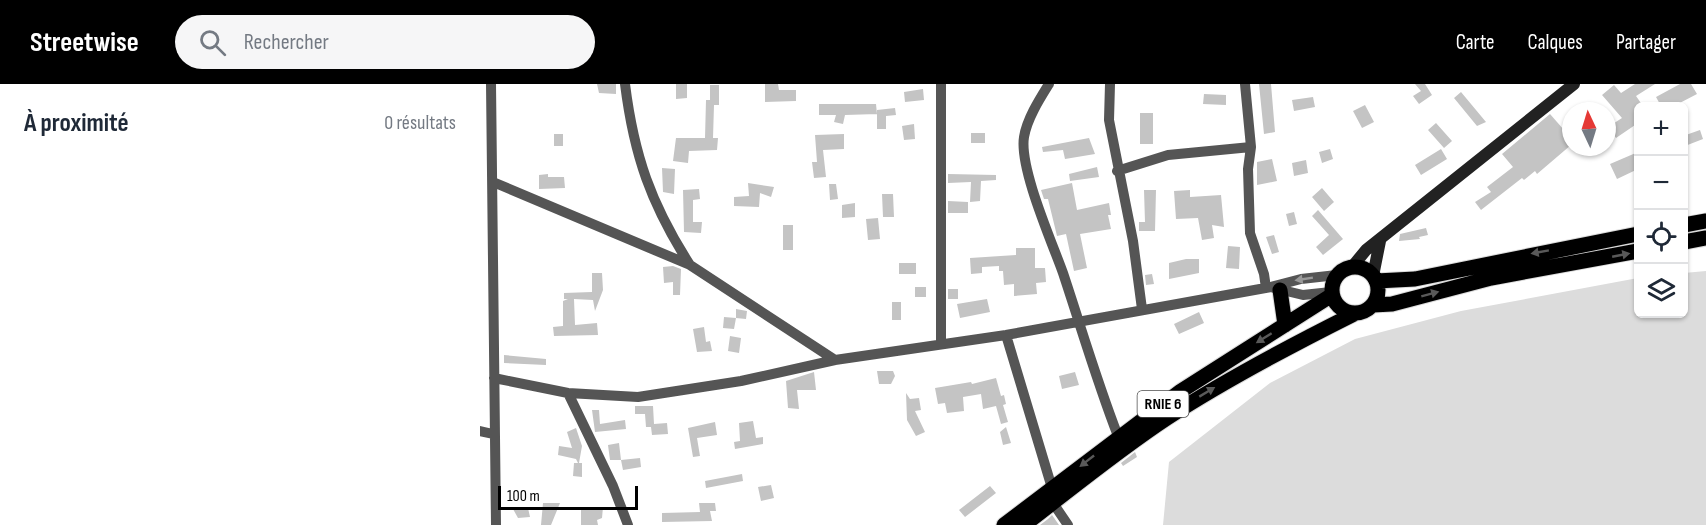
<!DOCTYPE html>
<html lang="fr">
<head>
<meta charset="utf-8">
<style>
	body { margin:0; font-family:"Sofia Sans Condensed",sans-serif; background:#f6f6f7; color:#1f2937 }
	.controls { position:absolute; right:18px; top:18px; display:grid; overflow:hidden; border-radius:9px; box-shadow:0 2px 4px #0004 }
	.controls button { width:54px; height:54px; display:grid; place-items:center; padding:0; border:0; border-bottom:2px solid #e0e1e3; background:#fff; color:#1f2937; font:30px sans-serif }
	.compass { position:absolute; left:1082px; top:18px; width:54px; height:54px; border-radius:50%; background:#fff; box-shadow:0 2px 4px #0004; rotate:356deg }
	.scale { position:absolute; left:18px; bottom:15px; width:140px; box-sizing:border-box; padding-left:6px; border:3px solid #000; border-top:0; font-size:16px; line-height:21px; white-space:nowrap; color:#000; -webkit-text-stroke:4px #fff; paint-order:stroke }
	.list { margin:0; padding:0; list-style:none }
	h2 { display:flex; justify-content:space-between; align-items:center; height:78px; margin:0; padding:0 24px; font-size:26px }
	h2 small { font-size:20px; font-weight:400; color:#747a83 }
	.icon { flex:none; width:33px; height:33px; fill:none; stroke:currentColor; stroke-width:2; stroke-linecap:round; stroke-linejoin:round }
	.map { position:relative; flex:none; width:1226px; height:441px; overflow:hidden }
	header { display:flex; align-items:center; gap:36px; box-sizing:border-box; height:84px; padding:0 30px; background:#000; color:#fff }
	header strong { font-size:28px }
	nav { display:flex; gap:33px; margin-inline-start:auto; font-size:21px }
	.search { width:420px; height:54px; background:#f6f6f7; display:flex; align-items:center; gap:15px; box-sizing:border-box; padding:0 21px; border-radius:33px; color:#747a83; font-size:22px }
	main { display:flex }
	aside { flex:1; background:#fff }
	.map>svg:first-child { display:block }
	.green { fill:#dcdcdc }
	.building { fill:#c4c4c4 }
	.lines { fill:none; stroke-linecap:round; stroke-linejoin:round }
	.primary-casing { stroke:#dbdbdb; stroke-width:17 }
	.minor { stroke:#555; stroke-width:10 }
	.secondary { stroke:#222; stroke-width:12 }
	.primary { stroke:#000; stroke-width:15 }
	.oneway { fill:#595959 }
	.oneway2 { fill:#999 }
	.labels { text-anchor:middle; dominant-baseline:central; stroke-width:4.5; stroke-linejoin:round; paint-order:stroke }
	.shield { fill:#fff; stroke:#4c4c4c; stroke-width:1.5 }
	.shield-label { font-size:16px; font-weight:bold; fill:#000 }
</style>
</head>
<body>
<header>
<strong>Streetwise</strong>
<div class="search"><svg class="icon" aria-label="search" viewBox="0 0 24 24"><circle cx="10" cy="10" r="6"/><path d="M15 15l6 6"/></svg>Rechercher</div>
<nav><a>Carte</a><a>Calques</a><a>Partager</a></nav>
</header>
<main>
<aside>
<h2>À proximité<small>0 résultats</small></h2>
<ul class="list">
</ul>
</aside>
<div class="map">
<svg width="1226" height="441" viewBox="0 0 1226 441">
	<rect width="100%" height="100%" fill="#fff"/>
	<path class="green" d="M1226,187v254h-543l6,-63 101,-79 85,-44 106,-28 177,-33v36h46v-41z"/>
	<path class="building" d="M117,0h19v10l-17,-1z
		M196,0h11v14l-11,1z
		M285,0h13l1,6h17v11l-31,1z
		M779,0h12l4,48 -11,2z
		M935,0h10l7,11 -13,9 -6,-8 8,-5z
		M1155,0h20l-19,12 7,10h-5v17l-22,15 -8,-11 14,-9 -20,-23 12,-10 7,8z
		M1200,0h11l6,10 -23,12h-13l-5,-9z
		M230,1h9v20h-5l-1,33h5l-1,12 -28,1 -1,12 -15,-2 3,-23h29l1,-38h4z
		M443,5l1,11 -19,2 -1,-10z
		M981,8l25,30 -9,4 -23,-28z
		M724,10l22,1v10l-23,-1z
		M833,13l2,10 -21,4 -2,-11z
		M339,20h57l1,10 -32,1 -2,9 -9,-2 2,-7h-17z
		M885,21l9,17 -12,6 -9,-17z
		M415,24l1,7 -10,1v13h-9v-19z
		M660,29h13v31h-13z
		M1070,30l21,24v7l-34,29 -2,-3 -11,9 -2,-2 -41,32 -6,-8 16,-10 -4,-5 26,-20 -11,-13z
		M956,39l16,18 -8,7 -16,-18z
		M434,40l1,15 -11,1 -2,-14z
		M1220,46l3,9 -18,7 -2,-10z
		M491,49h14v10h-14z
		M74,50h9v12h-9z
		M364,50v15l-21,1 3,27 -12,1 -2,-16h5l-2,-27z
		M609,54l6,16 -30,5 -2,-9 -20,2 -1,-5z
		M850,65l3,10 -11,4 -3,-11z
		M961,65l6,10 -26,16 -6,-10z
		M1158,68v17l-21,10 -7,-15z
		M792,75l5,22 -20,4v-23z
		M826,76l2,13 -14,3 -2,-13z
		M617,83l2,10 -29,4 -1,-7z
		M182,84l13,1 -1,25 -11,-2z
		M68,90v3h16l1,11 -26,1v-14z
		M468,90l48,1v5l-15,1 -1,20 -10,1 1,-20 -23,1z
		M268,99l26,4 -3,10 -11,-4 -1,14 -25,-1v-9l15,-1z
		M592,99l5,27 32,-7 2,12h-3l3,14 -31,5 7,34 -13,3 -8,-37 -9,2 -9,-37h-4l-3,-9z
		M349,100h7l2,15 -8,1z
		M842,104l12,14 -10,9 -12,-14z
		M219,105l1,10 -7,1v22h9l-1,11 -17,-1 -1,-42z
		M664,106h12l-1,41h-16v-9h6z
		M710,106v7l31,-2 3,32 -12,-2 2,13 -12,2 -4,-22 -22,1 -2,-28z
		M402,110h11l1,23h-11z
		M468,117l20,1v11h-20z
		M375,119v14l-13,1v-13z
		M838,126l25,29 -20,16 -7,-8 13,-12 -17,-19z
		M814,128l3,12 -8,2 -3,-12z
		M398,134l2,21 -12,1 -2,-21z
		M303,141h10v25h-10z
		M946,144l2,7 -9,2 1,2 -21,2 1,-7z
		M794,151l5,17 -7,2 -6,-17z
		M748,162l12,1 -1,22 -13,-1z
		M536,164h19v20h10l1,14 -10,1 1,11 -23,2v-12l-10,1 -1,-14h-4v-5l-17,1v6l-11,1 -1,-16 46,-3z
		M706,175h13v14l-30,6v-16z
		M419,179h17v11h-17z
		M193,182l8,3 -1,26h-7v-13l-9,1 -1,-16z
		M112,189h10l1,17 -8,21 -2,-11 -19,-1 1,26 22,-2 1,12 -44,1 -1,-9 10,-1v-25l5,-2h-4v-6l28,-1z
		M672,190l2,10 -8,1 -1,-10z
		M435,203h11v10h-11z
		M468,205h10v10h-10z
		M507,215l3,13 -30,6 -3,-14z
		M412,218h9v18h-9z
		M256,225l11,2 -1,8 -10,-1z
		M719,228l5,11 -25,11 -5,-10z
		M244,233l12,1 -2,11 -11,-1z
		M224,243l2,15 4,-1 2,10 -15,1 -4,-23z
		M250,252l11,2 -2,15 -11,-2z
		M24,271l42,4v6l-42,-2z
		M397,287h16l2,5 -4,8h-12z
		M334,288l2,18h-19l2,19 -11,-1 -2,-27z
		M595,288l4,13 -17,4 -3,-13z
		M516,294l5,18 3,-1 2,9 -3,1 5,17 -7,2 -5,-18 -13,3 -2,-15 -18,3 1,14 -17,2 -2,-10 -7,1 -3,-16 36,-6 1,2z
		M426,309l4,6 9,-1 2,12 -6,1 10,21 -9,4 -9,-16z
		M155,322h18l1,18 13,-1 1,11 -16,1 -1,-8h-5l-1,-13h-10z
		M112,326h7l1,14 25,-4 1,9 -31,3z
		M273,337l3,17 7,-1v7l-28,5 -1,-7 6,-1 -1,-18z
		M235,338l2,13 -20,3 3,18 -7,1 -5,-29z
		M526,343l5,16 -8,2 -3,-13z
		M96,344l6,18 -3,17h3v14l-9,-1 1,-13h4l-2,-4 -18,-4 1,-9 13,2 -5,-16z
		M139,359l2,17h-11l-2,-15z
		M655,368l2,5 -14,9 -2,-3z
		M160,374l1,9 -18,3 -2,-10z
		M262,390l1,7 -37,7 -1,-7z
		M291,401l3,13 -13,3 -3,-14z
		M510,402l6,7 -31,24 -6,-7z
		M63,419h17l-9,22h-10z
		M219,419h16l1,8h-6l2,10 -50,1v-9l38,-1z
		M123,423l-1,11 -5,2 1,5h-17v-16z
		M48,424l2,9 -12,1 -5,-9z
		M572,431l7,10h-19l8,-6z"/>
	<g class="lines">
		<defs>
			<path id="primary" d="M1204,141l22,-4
				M1204,158l22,-4
				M852 206a23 23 0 1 1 46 0a23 23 0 1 1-46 0Z
				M896,197l39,-2 223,-45
				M800,206l5,35
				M893,221l19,-1 99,-26 147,-27
				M524,441l177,-134 151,-96
				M544,441c47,-36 93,-74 143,-107 60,-39 123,-72 187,-104"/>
		</defs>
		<use href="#primary" class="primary-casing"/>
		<path class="minor" d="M11,0l5,441
			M145,0c9,72 26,120 65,181
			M569,0c-10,16 -22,35 -25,53 -5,31 28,105 39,136 18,54 34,109 55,163
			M630,0l-1,36 24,121 9,68
			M765,0l6,63 -3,22 2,64 14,41 2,14
			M637,87l51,-16 83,-8
			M13,98l197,83 145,95 171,-25 265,-48 30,-8 36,-4
			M794,204l29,7 28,-3
			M526,251l46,153
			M461,260v-260
			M14,294l74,15 70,4 103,-16 94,-21
			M88,309l45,93 15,39
			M0,347l13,3
			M573,419l15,22"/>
		<path class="secondary" d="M872,183l14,-17 208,-166
			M893,192l7,-35"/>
		<use href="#primary" class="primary"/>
	</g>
	<defs><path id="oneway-solid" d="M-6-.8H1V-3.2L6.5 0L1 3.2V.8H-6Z" transform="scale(1.5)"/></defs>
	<g class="oneway">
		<use href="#oneway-solid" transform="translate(1060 168) rotate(170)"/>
		<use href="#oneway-solid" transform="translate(1141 171) rotate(-11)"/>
		<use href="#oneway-solid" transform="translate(950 210) rotate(-15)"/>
		<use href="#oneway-solid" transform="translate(784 254) rotate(148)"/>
		<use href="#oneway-solid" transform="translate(727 308) rotate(-31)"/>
		<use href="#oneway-solid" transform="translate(607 377) rotate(142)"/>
	</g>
	<use class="oneway2" href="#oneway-solid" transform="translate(824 195) rotate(171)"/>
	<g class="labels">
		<rect class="shield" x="657.5" y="307" width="51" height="26" rx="4.5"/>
		<g class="shield-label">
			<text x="683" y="320">RNIE 6</text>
		</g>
	</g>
</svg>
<div class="controls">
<button>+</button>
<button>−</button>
<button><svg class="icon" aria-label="locate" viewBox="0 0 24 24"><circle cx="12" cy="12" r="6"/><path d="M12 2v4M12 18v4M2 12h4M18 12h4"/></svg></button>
<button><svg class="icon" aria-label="layers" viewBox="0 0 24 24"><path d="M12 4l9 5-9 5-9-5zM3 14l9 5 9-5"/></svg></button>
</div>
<svg class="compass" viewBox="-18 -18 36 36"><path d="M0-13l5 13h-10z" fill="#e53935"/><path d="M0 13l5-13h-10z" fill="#747a83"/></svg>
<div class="scale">100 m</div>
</div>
</main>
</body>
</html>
